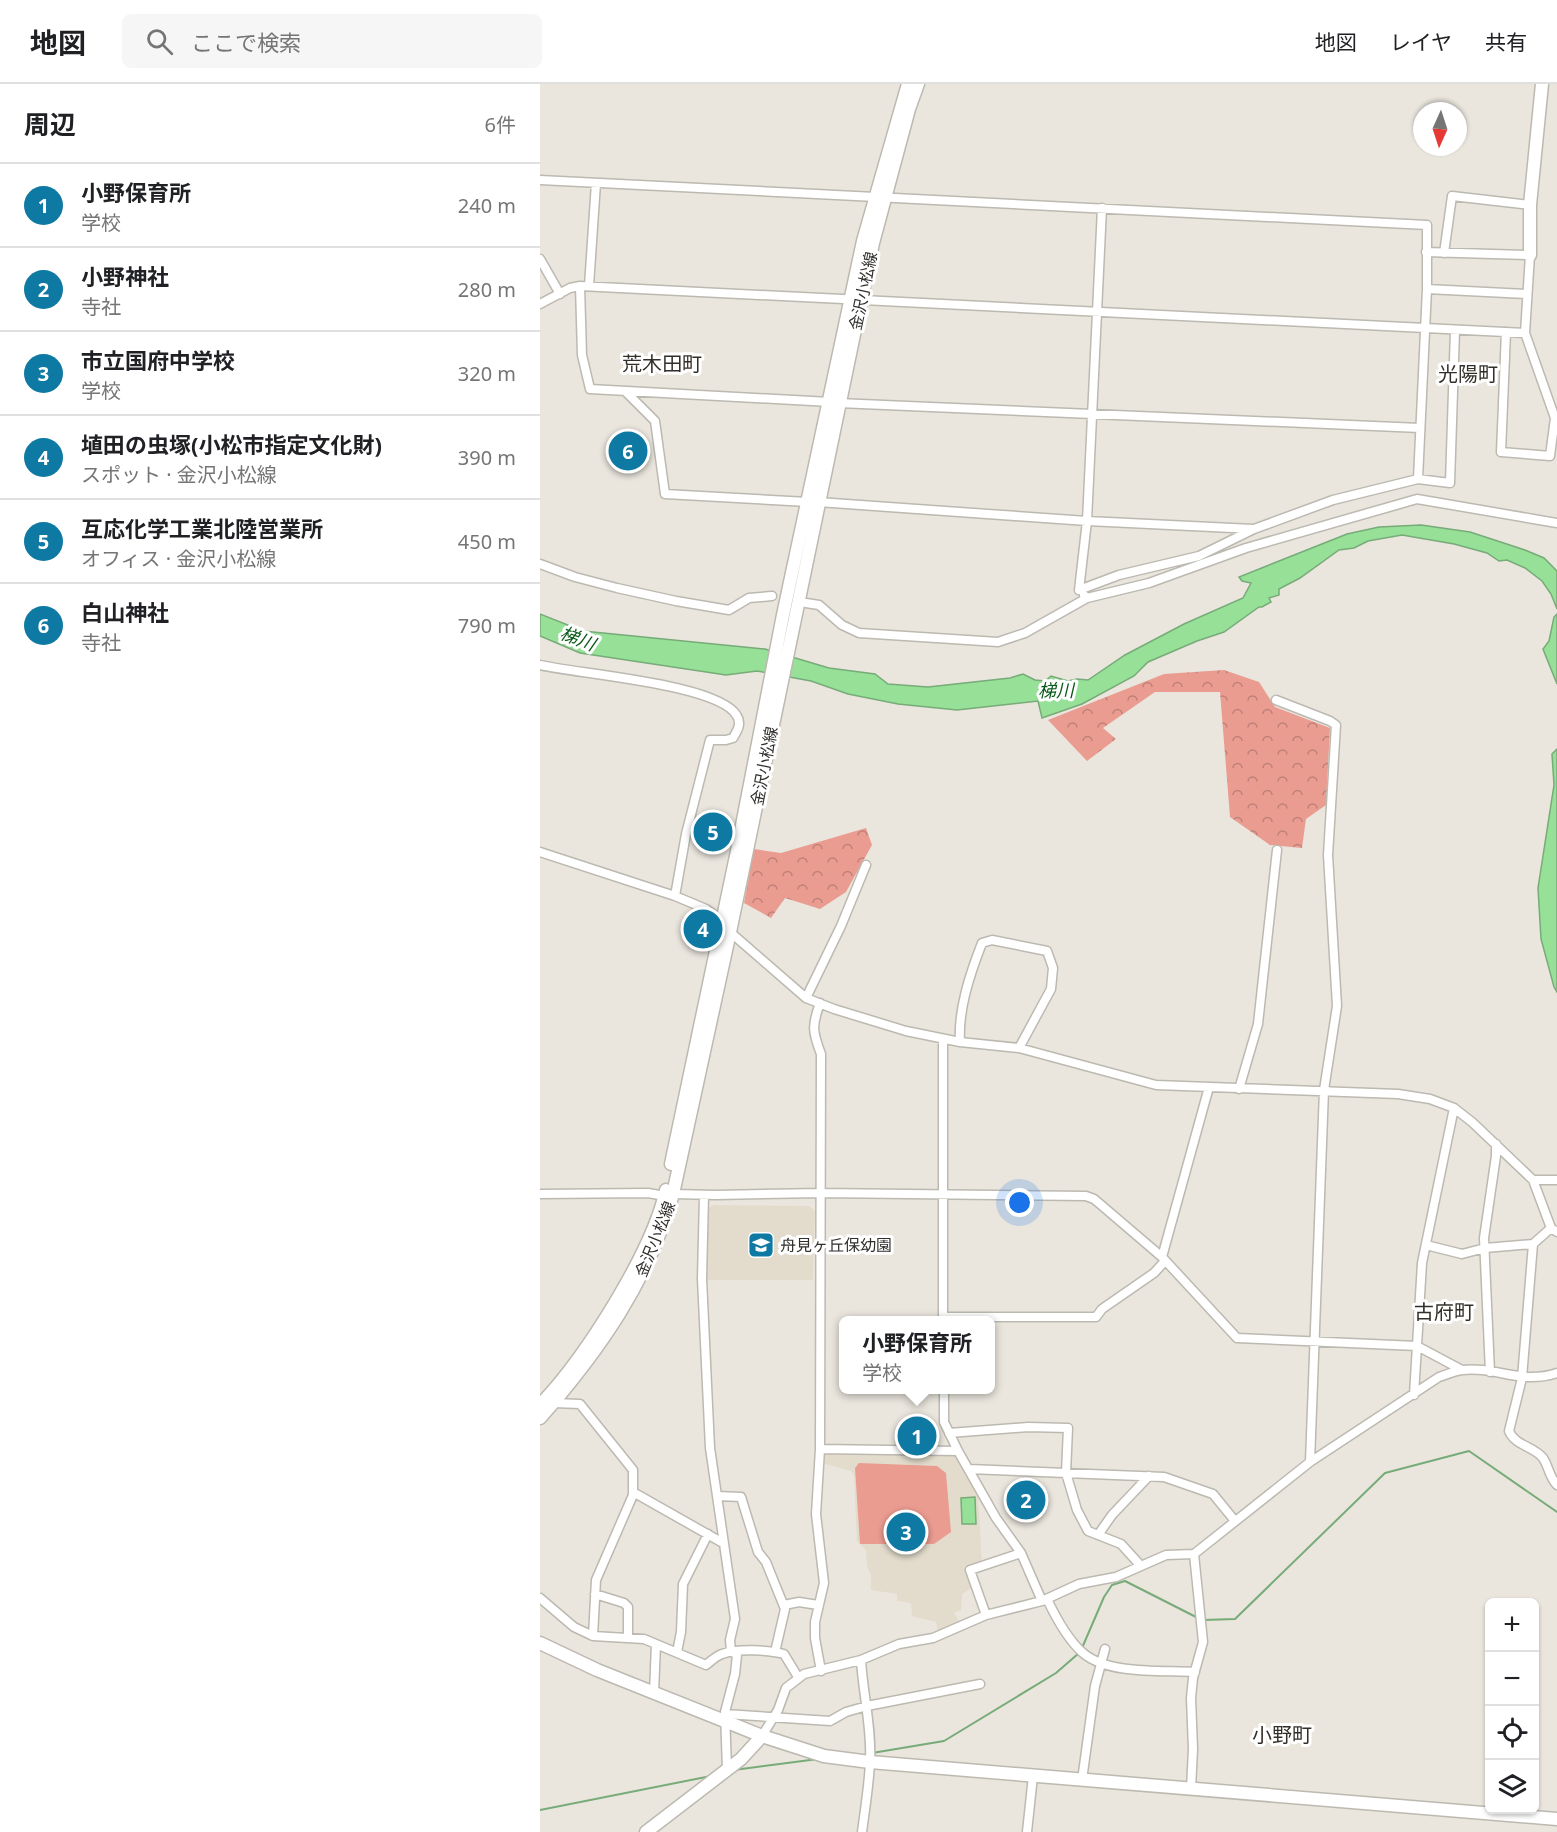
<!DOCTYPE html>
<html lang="ja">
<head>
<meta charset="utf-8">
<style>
	body { margin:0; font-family:"Noto Sans","Noto Sans JP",sans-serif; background:#f6f6f6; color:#202124 }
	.controls { position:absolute; right:18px; bottom:18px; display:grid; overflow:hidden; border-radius:9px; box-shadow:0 2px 4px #0004 }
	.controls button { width:54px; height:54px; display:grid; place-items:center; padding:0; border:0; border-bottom:2px solid #e0e0e0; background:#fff; color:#202124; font:30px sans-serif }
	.compass { position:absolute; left:873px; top:18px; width:54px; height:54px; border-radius:50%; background:#fff; box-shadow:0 2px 4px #0004; rotate:183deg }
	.you { position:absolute; left:480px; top:1119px; width:21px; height:21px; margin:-15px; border:4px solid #fff; border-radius:50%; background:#1a73e8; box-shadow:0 0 0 9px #1a73e833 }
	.badge { display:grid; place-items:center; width:39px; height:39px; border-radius:50%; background:#0e79a3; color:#fff; font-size:20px; font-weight:700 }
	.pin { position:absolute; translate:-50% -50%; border:3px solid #fff; box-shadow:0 2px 6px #0006 }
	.popup { position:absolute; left:299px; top:1232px; width:156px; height:78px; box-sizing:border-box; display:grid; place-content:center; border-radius:9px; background:#fff; filter:drop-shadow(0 2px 4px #0005); font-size:20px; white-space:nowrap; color:#757577 }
	.popup b { font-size:22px; color:#202124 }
	.popup::after { content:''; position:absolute; left:50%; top:100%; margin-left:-12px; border:12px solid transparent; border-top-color:#fff }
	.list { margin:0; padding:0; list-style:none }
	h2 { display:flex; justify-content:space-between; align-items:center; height:78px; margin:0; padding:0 24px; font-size:26px }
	h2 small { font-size:20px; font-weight:400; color:#757577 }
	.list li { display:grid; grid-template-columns:39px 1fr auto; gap:18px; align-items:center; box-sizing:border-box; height:84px; padding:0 24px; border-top:2px solid #e0e0e0 }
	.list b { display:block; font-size:22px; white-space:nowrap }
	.list p { margin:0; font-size:20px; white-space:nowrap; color:#757577 }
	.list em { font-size:20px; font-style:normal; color:#757577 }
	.icon { flex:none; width:33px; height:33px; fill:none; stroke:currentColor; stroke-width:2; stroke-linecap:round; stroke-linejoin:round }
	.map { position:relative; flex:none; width:1017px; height:1748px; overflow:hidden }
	header { display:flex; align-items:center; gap:36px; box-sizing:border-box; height:84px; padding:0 30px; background:#fff; border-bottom:2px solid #e0e0e0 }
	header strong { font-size:28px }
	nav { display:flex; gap:33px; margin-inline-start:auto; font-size:21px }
	.search { width:420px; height:54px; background:#f6f6f6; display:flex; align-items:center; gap:15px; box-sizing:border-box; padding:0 21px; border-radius:9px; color:#757577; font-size:22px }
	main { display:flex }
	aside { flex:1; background:#fff }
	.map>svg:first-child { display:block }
	.built { fill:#e3dccd }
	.forest { fill:url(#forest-crowns) }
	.garden { fill:#eb9c91 }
	.water { fill:#96e098; stroke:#77ab78; stroke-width:1.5 }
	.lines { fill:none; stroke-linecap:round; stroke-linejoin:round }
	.stream { stroke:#77ab78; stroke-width:2 }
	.street-casing { stroke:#bcb9b1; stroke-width:11 }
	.secondary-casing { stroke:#bcb9b1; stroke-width:15 }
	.primary-casing { stroke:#bcb9b1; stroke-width:15 }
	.street { stroke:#fff; stroke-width:8 }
	.secondary { stroke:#fff; stroke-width:12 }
	.primary { stroke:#fff; stroke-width:12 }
	.labels { text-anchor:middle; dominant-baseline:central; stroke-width:6; stroke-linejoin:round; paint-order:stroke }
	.street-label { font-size:16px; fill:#302f2c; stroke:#fff }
	.poi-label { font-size:16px; fill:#302f2c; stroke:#fff; text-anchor:start }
	.water-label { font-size:18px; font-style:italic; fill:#095a18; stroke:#fff }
	.quarter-label { font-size:20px; fill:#322f29; stroke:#fff }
</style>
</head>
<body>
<header>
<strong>地図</strong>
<div class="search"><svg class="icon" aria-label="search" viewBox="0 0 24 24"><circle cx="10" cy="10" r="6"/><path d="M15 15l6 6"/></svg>ここで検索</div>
<nav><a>地図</a><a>レイヤ</a><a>共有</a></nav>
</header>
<main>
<aside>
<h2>周辺<small>6件</small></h2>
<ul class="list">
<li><span class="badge">1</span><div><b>小野保育所</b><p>学校</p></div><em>240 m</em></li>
<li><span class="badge">2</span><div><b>小野神社</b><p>寺社</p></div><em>280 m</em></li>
<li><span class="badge">3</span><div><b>市立国府中学校</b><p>学校</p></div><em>320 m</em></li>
<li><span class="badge">4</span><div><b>埴田の虫塚(小松市指定文化財)</b><p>スポット · 金沢小松線</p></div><em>390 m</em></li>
<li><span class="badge">5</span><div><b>互応化学工業北陸営業所</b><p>オフィス · 金沢小松線</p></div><em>450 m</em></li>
<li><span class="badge">6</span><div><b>白山神社</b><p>寺社</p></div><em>790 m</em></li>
</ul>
</aside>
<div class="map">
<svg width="1017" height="1748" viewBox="0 0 1017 1748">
	<defs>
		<pattern id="forest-crowns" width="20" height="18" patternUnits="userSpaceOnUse" patternTransform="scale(1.5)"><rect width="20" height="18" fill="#eb9c91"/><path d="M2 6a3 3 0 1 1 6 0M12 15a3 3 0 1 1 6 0" fill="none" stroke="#bf8077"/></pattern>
	</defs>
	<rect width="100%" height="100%" fill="#eae6de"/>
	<path class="built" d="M173,1121l96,1 6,5 -2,69h-106v-71z
		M416,1367l22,43 4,69 -14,4 -1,8 6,12 -11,7 -1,16 -7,3 5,8 -21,11 -2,-10 -24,-6 -1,-13 -14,-2v-7l-26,-4v-15l-4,-9 -1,-16 -9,-9 -3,-66 -3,-4 -29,-8 1,-11z"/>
	<path class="forest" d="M684,586l35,12 16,25 55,21 -4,77 -20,14 -4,29 -32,-3 -40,-28 -10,-125h-65l-52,36 13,11 -29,22 -39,-41 116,-46z
		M326,744l6,17 -26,47 -26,17 -35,-11 -14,20 -27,-15 10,-54 27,4z"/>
	<path class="garden" d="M319,1379l78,3 9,7 5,59 -17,12h-74l-5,-76z"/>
	<path class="water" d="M881,441l49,7 55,18 19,8 13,13v38l-6,-15 -9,-13 -17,-13 -18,-8 -8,1 -12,-8 -33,-9 -52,-9 -34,6 -14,7 -15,2 -39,28 -21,11v6l-10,3 2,4 -9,5h-3l-35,25 -27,9 -49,21 -14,14 -52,28 -40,14 -4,-17 -81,9 -59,-6 -50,-10 -37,-13 -54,-10 -31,4 -146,-22 -40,-17v-22l43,17 182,18 64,19 46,6 13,10 40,3 82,-9 13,-4 12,6 10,1 6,-5 17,5 9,-2 11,1 37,-25 59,-31 59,-26 8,-15 -9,-2 -3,-4 108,-43 32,-7z
		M1017,530v70l-14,-35 6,-8 5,-24z
		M1017,665v243l-3,-5 -13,-48 -3,-51 16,-103 -2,-31z
		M435,1413l1,27h-14l-1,-26z"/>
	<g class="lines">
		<path class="stream" d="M663,1536l32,-1 150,-146 84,-22 88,61
			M542,1564l22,-51 8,-12 13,-4 73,37
			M332,1669l72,-12 112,-68 23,-20
			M194,1686l84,-11
			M0,1726l171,-34"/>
		<defs>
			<path id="street" d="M0,96l887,45v64l-9,190
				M886,168l104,3 -5,78 30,85 -5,38 -49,-4 5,-120
				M904,169l8,-57 78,9
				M0,175l20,35
				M40,202l2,69 8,34 240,13
				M49,202l7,-103
				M887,205l100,5
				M0,220l30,-16 10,-2 945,47
				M86,308l29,29 10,73 143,8
				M298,319l582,25
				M278,418l269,19 166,8
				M0,480l35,13 42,11 59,13 53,9 20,-12 23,-2
				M539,506l40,-15 80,-19 55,-27 79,-29 85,-21 32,4 5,-153
				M539,506l8,-69 15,-313
				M547,514l62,-15 97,-35 171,-49 140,24
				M266,519l13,2 23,20 17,8 139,9 27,-9 62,-35 -3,-3
				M0,581c38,9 180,19 197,51 5,8 0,15 -4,22l-7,2h-16l-24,94 -11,62
				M736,616l54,21 6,4 -8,130 9,151 -13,84 -14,372
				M0,768l135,44 31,13 16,12
				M190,848l76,66 28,11 72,22 54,11 59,6 137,37 242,9 32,5 24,9 18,14 61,58 18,48 6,4
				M266,914l35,-72 25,-61
				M280,919c-8,22 -8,28 1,51l-1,395 -4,65 8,69 -9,39v16l6,33
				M420,958c-2,-33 10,-68 22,-99l10,-3 55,11 6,17 -2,21 -32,59
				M699,1005l19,-65 19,-174
				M993,1096h24
				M0,1110l108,-1 17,3
				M133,1110l43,1 105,-2 265,3 8,3 6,5 62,53 75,81 180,8 45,24
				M164,1111l-2,84 8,169 25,171 -5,21 1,11 6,4 -2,19 -10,38 2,58
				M993,1160l-11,134 -13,53c6,15 25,15 34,27 6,9 6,19 14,27
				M886,1161l36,9 23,-6 48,-4 18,-16
				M622,1173l47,-170
				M403,1233h153l6,-8 52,-36 11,-12
				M403,1236v-281
				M950,1288l-6,-134 12,-82v-12
				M404,1306v32l14,29 38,67 25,35 21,48
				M874,1311l8,-132 32,-155
				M14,1319l26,1 53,66v25l-37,85 -3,56
				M409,1349l79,-6 40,1 -2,45 11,37 11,21 33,13 20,22
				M280,1365l138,2
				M429,1385l195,8 49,17 22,27
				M93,1408l90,51
				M177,1412l24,1 17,55 8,10 19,47 -10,43
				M558,1451l14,-20 37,-39
				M55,1510l29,9 4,4v30
				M0,1514l34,29 19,9 51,3 62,26c5,-4 10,-9 16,-11 15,-6 47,-4 62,0l14,23
				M507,1515c9,19 20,40 36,54 26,22 79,17 112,19
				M244,1521l15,-3 19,3
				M446,1531l-16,-45 51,-17
				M137,1568l4,-20 2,-48 25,-50
				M321,1576c2,34 11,68 9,102 -1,23 -5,47 -8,70
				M114,1609l2,-49
				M185,1630l105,7 16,-9 21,-6 113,-22
				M222,1652l16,-26 8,-22 18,-14 57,-14 38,-16 34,-6 53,-23 56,-14 37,-17 37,-7 50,-22 28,-1 116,-92 129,-85c7,-2 15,-6 23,-7 34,-4 58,15 95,3
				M542,1696l13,-94 10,-37
				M651,1705l2,-40 -2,-51 2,-20 10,-36 -9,-88
				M487,1748l6,-56"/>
			<path id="secondary" d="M990,171v-50l12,-121
				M0,1559l57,27 165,66 -21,23 -95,73
				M222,1652l62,20 46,6 687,57"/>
			<path id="primary" d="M131,1080l65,-308 47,-241 80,-374 45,-157
				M0,1321c45,-47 112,-152 126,-215
				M0,1334c59,-67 108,-137 133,-224l57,-262 143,-689 36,-134 9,-25"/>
		</defs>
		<use href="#street" class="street-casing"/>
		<use href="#secondary" class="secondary-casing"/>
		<use href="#primary" class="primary-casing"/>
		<use href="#street" class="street"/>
		<use href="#secondary" class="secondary"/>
		<use href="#primary" class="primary"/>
	</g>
	<defs>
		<symbol id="school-square" viewBox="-11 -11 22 22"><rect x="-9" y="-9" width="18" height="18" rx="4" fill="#0e79a3" stroke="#fff"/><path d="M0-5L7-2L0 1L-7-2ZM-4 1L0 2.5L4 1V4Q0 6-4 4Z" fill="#fff"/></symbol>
	</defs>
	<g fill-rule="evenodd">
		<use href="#school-square" x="206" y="1146" width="30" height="30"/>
	</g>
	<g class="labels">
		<g class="street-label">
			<text transform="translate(323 207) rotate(-78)">金沢小松線</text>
			<text transform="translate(224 682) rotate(-79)">金沢小松線</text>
			<text transform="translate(115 1155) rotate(-68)">金沢小松線</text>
		</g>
		<g class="poi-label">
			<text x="240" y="1161">舟見ヶ丘保幼園</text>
		</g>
		<g class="water-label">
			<text transform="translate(38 554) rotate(21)">梯川</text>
			<text transform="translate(516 606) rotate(-1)">梯川</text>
		</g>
		<g class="quarter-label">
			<text x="122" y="279">荒木田町</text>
			<text x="928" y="289">光陽町</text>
			<text x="904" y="1227">古府町</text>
			<text x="742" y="1650">小野町</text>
		</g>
	</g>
</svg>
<div class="controls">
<button>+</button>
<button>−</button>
<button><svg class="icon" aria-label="locate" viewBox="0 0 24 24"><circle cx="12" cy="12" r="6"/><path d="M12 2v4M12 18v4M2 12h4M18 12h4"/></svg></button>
<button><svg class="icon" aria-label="layers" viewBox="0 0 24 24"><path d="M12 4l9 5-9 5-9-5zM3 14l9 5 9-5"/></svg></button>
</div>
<svg class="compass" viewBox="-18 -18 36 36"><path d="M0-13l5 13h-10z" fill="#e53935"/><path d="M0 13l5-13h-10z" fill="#757577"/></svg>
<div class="you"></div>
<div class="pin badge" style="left:377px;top:1352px">1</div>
<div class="popup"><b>小野保育所</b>学校</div>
<div class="pin badge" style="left:486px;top:1416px">2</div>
<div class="pin badge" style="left:366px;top:1448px">3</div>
<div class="pin badge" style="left:163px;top:845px">4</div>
<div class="pin badge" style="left:173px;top:748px">5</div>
<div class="pin badge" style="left:88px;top:367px">6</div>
</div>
</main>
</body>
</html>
